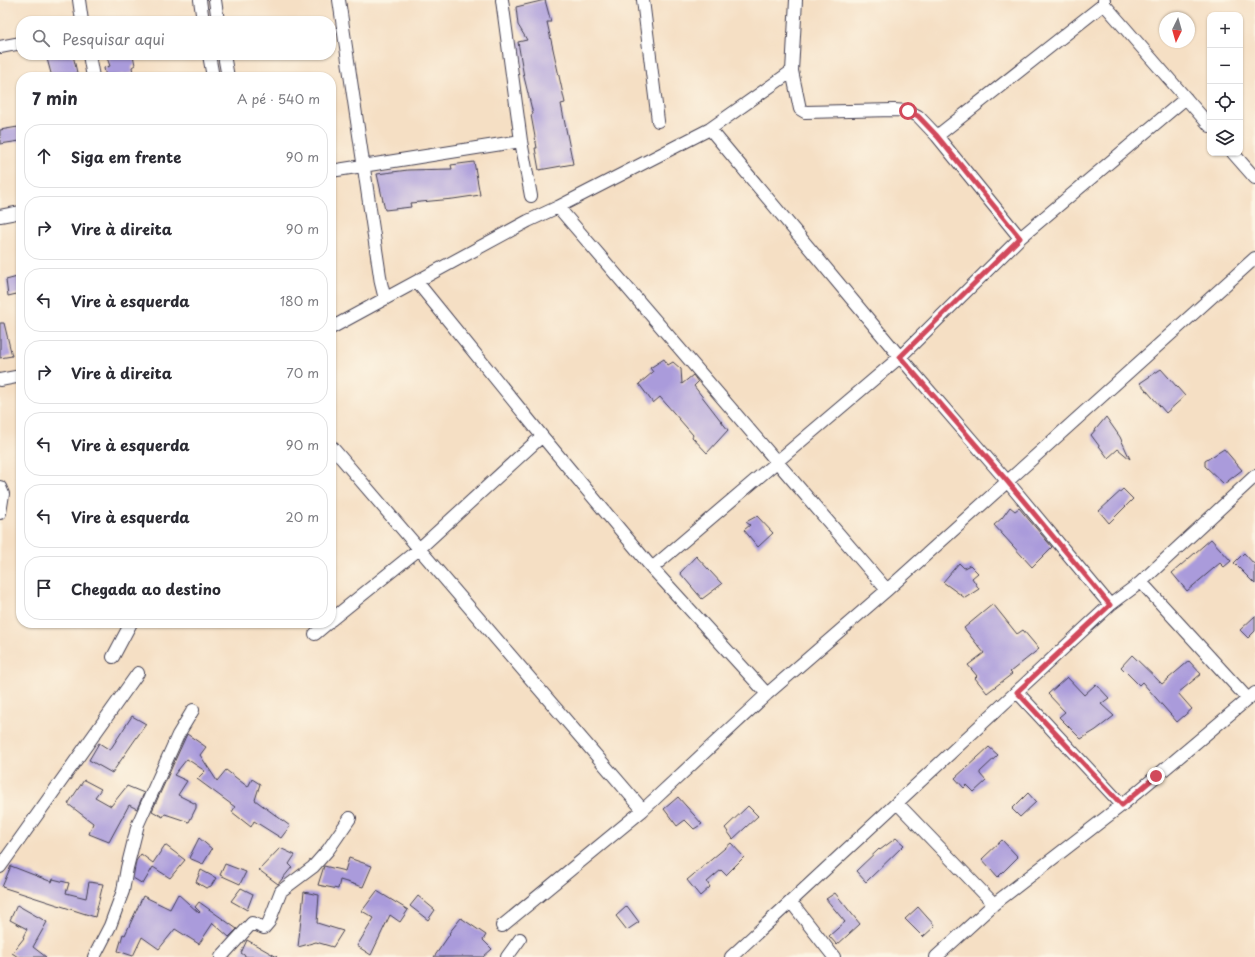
<!DOCTYPE html>
<html lang="pt">
<head>
<meta charset="utf-8">
<style>
	body { margin:0; font-family:"Playpen Sans",sans-serif; background:#f2f2f3; color:#2b2b33 }
	.controls { position:absolute; right:12px; top:12px; display:grid; overflow:hidden; border-radius:8px; box-shadow:0 1px 3px #0004 }
	.controls button { width:36px; height:36px; display:grid; place-items:center; padding:0; border:0; border-bottom:1px solid #e1e1e2; background:#fff; color:#2b2b33; font:20px sans-serif }
	.compass { position:absolute; left:1159px; top:12px; width:36px; height:36px; border-radius:50%; background:#fff; box-shadow:0 1px 3px #0004; rotate:185deg }
	.stop { position:absolute; width:12px; height:12px; margin:-9px; border:3px solid #d1495b; border-radius:50%; background:#fff }
	.stop.end { background:#d1495b; border-color:#fff; box-shadow:0 1px 4px #0008 }
	.list { margin:0; padding:0; list-style:none }
	h2 { display:flex; justify-content:space-between; align-items:center; height:52px; margin:0; padding:0 16px; font-size:17px }
	h2 small { font-size:13px; font-weight:400; color:#7c7c81 }
	.list li { display:grid; grid-template-columns:26px 1fr auto; gap:12px; align-items:center; box-sizing:border-box; height:64px; margin:0 8px 8px; padding:0 8px; border:1px solid #e1e1e2; border-radius:16px }
	.list b { display:block; font-size:15px; white-space:nowrap }
	.list em { font-size:13px; font-style:normal; color:#7c7c81 }
	.icon { flex:none; width:22px; height:22px; fill:none; stroke:currentColor; stroke-width:2; stroke-linecap:round; stroke-linejoin:round }
	.map { position:relative; flex:none; width:1255px; height:957px; overflow:hidden }
	.search { position:absolute; background:#fff; box-shadow:0 1px 3px #0004; left:16px; top:16px; width:320px; height:44px; display:flex; align-items:center; gap:10px; box-sizing:border-box; padding:0 14px; border-radius:16px; color:#7c7c81; font-size:15px }
	.panel { position:absolute; background:#fff; box-shadow:0 1px 3px #0004; left:16px; top:72px; width:320px; height:556px; border-radius:16px }
	.map>svg:first-child { display:block }
	.building { fill:#aa9bdb }
	.lines { fill:none; stroke-linecap:round; stroke-linejoin:round }
	.street-casing { stroke:#423e50; stroke-width:14 }
	.street { stroke:#fff; stroke-width:12 }
	.route { stroke:#d1495b; stroke-width:5 }
</style>
</head>
<body>
<div class="map">
<svg width="1255" height="957" viewBox="0 0 1255 957">
	<rect width="100%" height="100%" fill="#fcf5e5"/>
	<filter id="ink" filterUnits="userSpaceOnUse"><feTurbulence type="fractalNoise" baseFrequency=".025" numOctaves="2"/><feDisplacementMap in="SourceGraphic" scale="8" xChannelSelector="R" yChannelSelector="G"/><feConvolveMatrix kernelMatrix="1 2 1 2 8 2 1 2 1" color-interpolation-filters="sRGB"/></filter>
	<filter id="wash" filterUnits="userSpaceOnUse"><feTurbulence type="fractalNoise" baseFrequency=".012" numOctaves="4" result="noise"/><feDisplacementMap in="SourceGraphic" scale="16" xChannelSelector="R" yChannelSelector="G"/><feGaussianBlur stdDeviation="0.9" result="paint"/><feColorMatrix in="noise" values="0 0 0 0 0 0 0 0 0 0 0 0 0 0 0 0 0 1.4 0 .05"/><feComposite in="paint" operator="in"/></filter>
	<g filter="url(#wash)">
		<rect width="100%" height="100%" fill="#f5dfc4"/>
		<g id="blocks">
			<path class="building" d="M545,0l6,22h-4l18,81 -4,1 12,60 -34,6 -4,-22h2l-6,-33 2,-1 -9,-37 -6,-35 9,-2 -9,-15 -2,-18z
				M46,55h27l5,22h-26z
				M106,55h27l2,10 -3,2 1,6 -27,4 -2,-9 6,-2z
				M18,127l2,14 -20,3v-14z
				M474,162l6,33 -27,4 -43,4 1,4 -26,3 -8,-36 31,-4 44,-1 -1,-4z
				M21,276v17l-13,3 -2,-16z
				M0,323h4l8,33 -12,2z
				M664,359l4,6 5,-3 8,7 1,15 11,-9 5,7 -4,4 34,44 -21,23 -15,-16 1,-2 -33,-38 -7,6 -14,-19 14,-12 -3,-4z
				M1161,369l24,27 -19,17 -26,-30z
				M1106,417l14,20 10,22 -12,-10 -10,9 -17,-23z
				M1224,449l18,21 -18,14 -19,-18v-5z
				M1123,489l10,10 -24,24 -10,-12z
				M1010,507l5,4 4,-3 33,39 -20,20 -38,-42 8,-7z
				M757,516l16,17 -15,14 -14,-17 6,-5 -4,-3z
				M1211,539l20,22 -7,6 -4,-4 -33,28 -15,-18z
				M1244,553l11,12v19l-21,-21z
				M696,556l26,28 -20,15 -22,-26z
				M959,563l5,5 6,-3 8,8 -6,5 7,11 -14,9 -22,-16z
				M993,604l24,30 6,-4 16,19 -29,23 2,2 -25,19 -12,-15 2,-2 -9,-11 16,-12 -20,-25z
				M1255,616v15l-7,7 -8,-8z
				M1132,655l30,29 27,-23 12,13 -23,19 14,16 -15,13 -35,-40 -3,3 -18,-18z
				M1067,677l17,18 12,-11 13,14 -8,6 13,12 -18,14 -15,9 -22,-22 6,-5 -17,-18z
				M132,716l14,8 -34,49 -23,-13 10,-17 11,7z
				M187,734l19,13 -6,8 17,26 9,-11 22,17 4,-8 8,5 -5,16 35,26 -9,12 -27,-17 -3,6 -19,-15 3,-5 -38,-28 8,-8 -18,-12 -13,16 13,6 -9,14 18,9v4l-7,14 -24,-8 -2,3 -11,-6z
				M989,747l9,8 -18,17v2l6,7 -12,11 -7,-7 -3,3 -9,-10z
				M84,780l17,9 -6,8 16,9 16,-20 17,7 -7,16 -8,-4 -20,37 -20,-8 4,-11 -25,-19z
				M1028,793l8,9 -16,15 -8,-8z
				M678,797l24,27 -8,5 -9,-9 -8,6 -13,-17z
				M748,806l10,10 -25,23 -8,-11z
				M199,838l13,11 -9,15 -14,-6z
				M896,838l8,7 -38,37 -10,-11 23,-22 1,1z
				M1002,840l16,17 -20,20 -16,-18z
				M731,843l13,14 -18,18 -5,-5 -14,12 3,5 -10,9 -13,-16z
				M165,845l20,15 -15,18 -17,-11 -10,17 -10,-6 3,-17 5,-7 12,9z
				M280,848l15,7 -6,9 3,3 -14,17 -19,-14z
				M349,858l23,8 -9,21 -23,-7 -2,9 -20,-4 6,-19 21,5z
				M225,864l21,8 -6,12 -20,-9z
				M11,866l41,16 1,-3 16,4 -3,10 20,5 3,-16 14,2 -8,33 -93,-30z
				M201,870l15,8 -5,8 -5,2 -10,-6z
				M241,888l12,6 -6,16 -16,-9z
				M377,891l31,19 -8,12 -10,-7 -19,40 -14,-9 17,-28 -12,-7z
				M304,892l15,3 -2,28 26,8 -10,16 -17,-5 -18,5z
				M835,893l25,31 -23,21 -8,-9 16,-14 -19,-23z
				M178,894l21,19 1,-1 -5,-5 4,-5 38,27 -8,8 -16,-14 -14,21 -24,-15 -16,20 -17,-12 -9,19 -15,-5 5,-17 2,1 18,-39 27,13z
				M418,896l17,14 -7,10 -18,-14z
				M17,905l30,17 -14,25 13,10h-28l-6,-4 12,-15 -1,-1 4,-8 -17,-9z
				M627,906l12,16 -12,8 -11,-14z
				M918,907l17,19 -12,11 -18,-18z
				M461,918l25,17 -3,5 9,9 -9,8h-49l16,-23 -1,-1z
				M247,940l30,17h-30l-6,-4z"/>
		</g>
	</g>
	<g filter="url(#ink)">
		<use href="#blocks" fill-opacity="0" stroke="#423e50" stroke-width="1"/>
		<g class="lines">
			<defs>
				<path id="street" d="M79,0l3,21
					M200,0l3,21
					M215,0l3,21
					M339,0l42,283 4,16
					M502,0l19,141 10,55
					M643,0l15,121
					M1104,0v4l106,122
					M0,47l21,-4
					M89,55l4,22
					M209,55l4,22
					M224,55l4,22
					M792,71l8,38 5,3 89,-2 14,1 10,5 19,20 83,102
					M710,129l190,228 107,124 103,124
					M937,136l167,-132
					M1233,153l22,25
					M331,171l190,-30
					M558,207l329,383
					M0,216l21,-4
					M417,282l125,154 110,132 115,126
					M331,328l197,-107 30,-14 152,-78 82,-58 4,-71
					M0,380l21,-4
					M331,446l312,364
					M0,487l3,7 -3,19
					M652,568l248,-211 120,-119 166,-140
					M1141,582l107,117
					M331,620l88,-71 123,-113
					M315,634l13,-11
					M113,657l18,-34
					M1017,692l105,113
					M897,803l97,101
					M0,867l138,-194
					M791,902l43,55
					M502,926l141,-116 124,-116 120,-104 368,-332
					M94,957l16,-31 13,-35 4,-23 11,-44 40,-89 15,-25
					M221,957l31,-34 12,5 5,-6 12,-31 32,-24 15,-17 22,-32
					M507,957l13,-18
					M731,957l379,-352 31,-23 114,-106
					M936,957l58,-53 128,-99 133,-112"/>
			</defs>
			<use href="#street" class="street-casing"/>
			<use href="#street" class="street"/>
		</g>
	</g>
	<g class="lines" filter="url(#ink)">
		<path class="route" d="M908,111l10,5 19,20 83,102 -120,119 107,124 103,124 -93,87 105,113 34,-29"/>
	</g>
</svg>
<div class="controls">
<button>+</button>
<button>−</button>
<button><svg class="icon" aria-label="locate" viewBox="0 0 24 24"><circle cx="12" cy="12" r="6"/><path d="M12 2v4M12 18v4M2 12h4M18 12h4"/></svg></button>
<button><svg class="icon" aria-label="layers" viewBox="0 0 24 24"><path d="M12 4l9 5-9 5-9-5zM3 14l9 5 9-5"/></svg></button>
</div>
<svg class="compass" viewBox="-18 -18 36 36"><path d="M0-13l5 13h-10z" fill="#e53935"/><path d="M0 13l5-13h-10z" fill="#7c7c81"/></svg>
<div class="stop" style="left:908px;top:111px"></div>
<div class="stop end" style="left:1156px;top:776px"></div>
<div class="search"><svg class="icon" aria-label="search" viewBox="0 0 24 24"><circle cx="10" cy="10" r="6"/><path d="M15 15l6 6"/></svg>Pesquisar aqui</div>
<section class="panel">
<h2>7 min<small>A pé · 540 m</small></h2>
<ul class="list">
<li><svg class="icon" aria-label="ahead" viewBox="0 0 24 24"><path d="M12 20V5M6 11l6-6 6 6"/></svg><div><b>Siga em frente</b></div><em>90 m</em></li>
<li><svg class="icon" aria-label="right" viewBox="0 0 24 24"><path d="M7 20v-9h11M14 6l5 5-5 5"/></svg><div><b>Vire à direita</b></div><em>90 m</em></li>
<li><svg class="icon" aria-label="left" viewBox="0 0 24 24"><path d="M17 20v-9H6M10 6l-5 5 5 5"/></svg><div><b>Vire à esquerda</b></div><em>180 m</em></li>
<li><svg class="icon" aria-label="right" viewBox="0 0 24 24"><path d="M7 20v-9h11M14 6l5 5-5 5"/></svg><div><b>Vire à direita</b></div><em>70 m</em></li>
<li><svg class="icon" aria-label="left" viewBox="0 0 24 24"><path d="M17 20v-9H6M10 6l-5 5 5 5"/></svg><div><b>Vire à esquerda</b></div><em>90 m</em></li>
<li><svg class="icon" aria-label="left" viewBox="0 0 24 24"><path d="M17 20v-9H6M10 6l-5 5 5 5"/></svg><div><b>Vire à esquerda</b></div><em>20 m</em></li>
<li><svg class="icon" aria-label="arrive" viewBox="0 0 24 24"><path d="M6 21V4h12l-3 4 3 4H6"/></svg><div><b>Chegada ao destino</b></div></li>
</ul>
</section>
</div>
</body>
</html>
